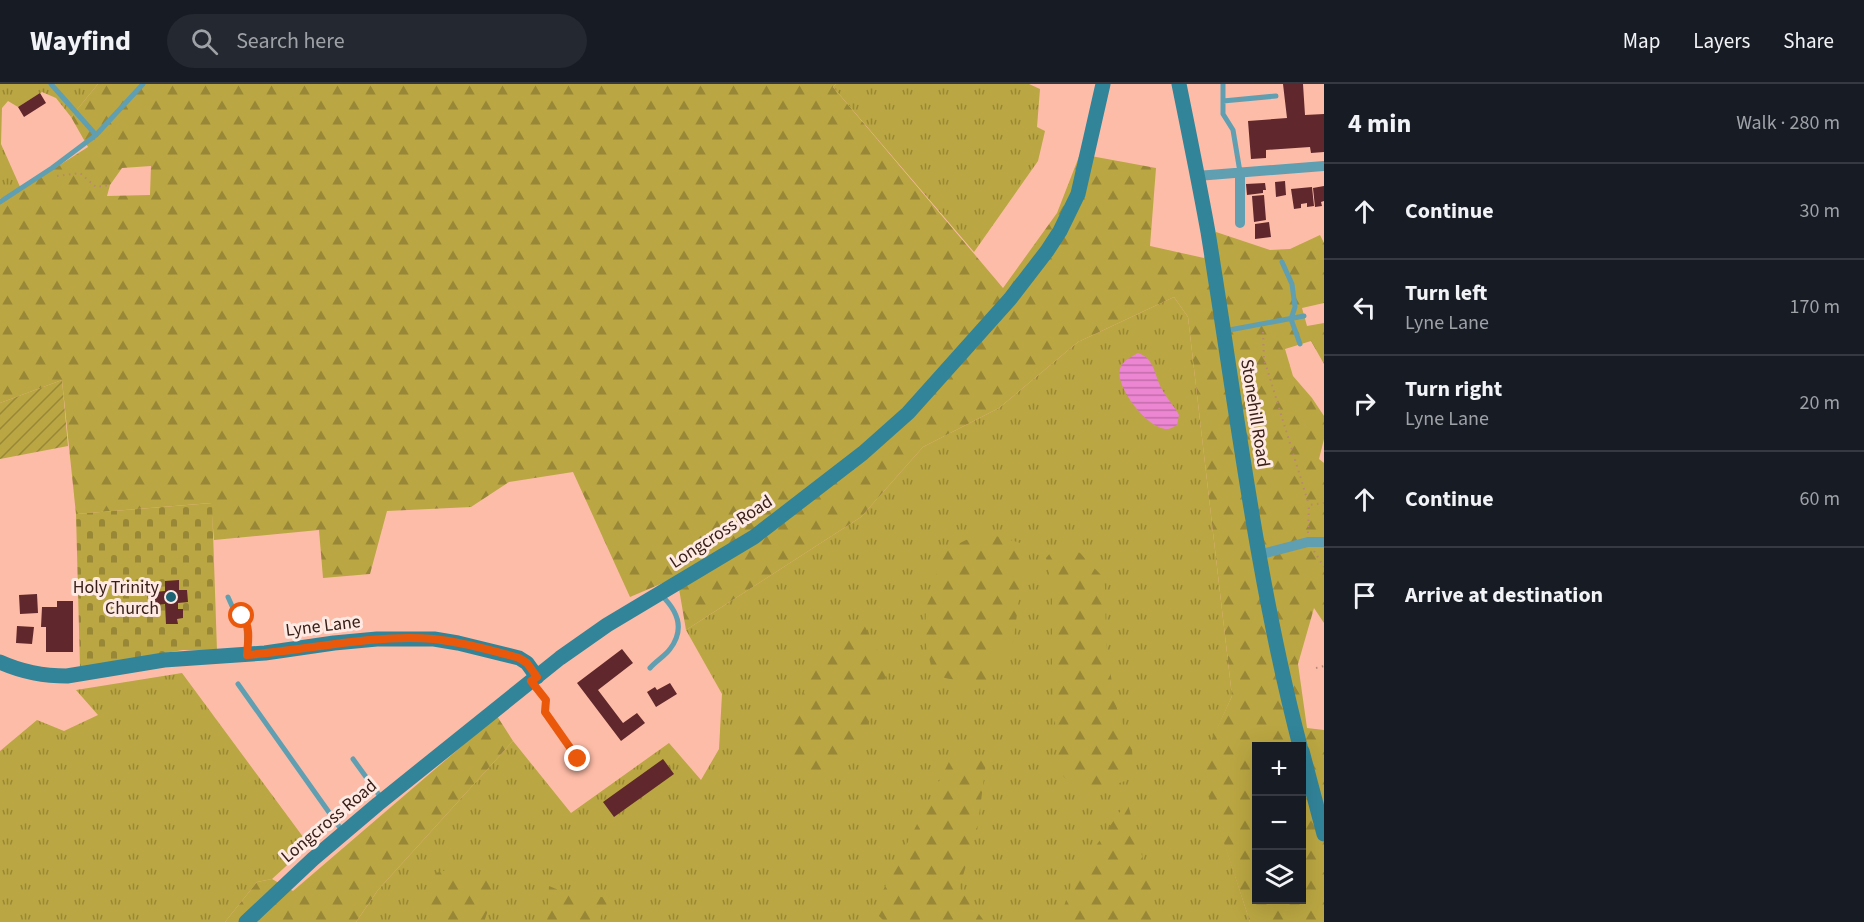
<!DOCTYPE html>
<html lang="en">
<head>
<meta charset="utf-8">
<style>
	body { margin:0; font-family:"Source Sans 3",sans-serif; background:#242831; color:#f1f3f6 }
	.controls { position:absolute; right:18px; bottom:18px; display:grid; overflow:hidden; border-radius:0px; box-shadow:0 6px 24px #0002 }
	.controls button { width:54px; height:54px; display:grid; place-items:center; padding:0; border:0; border-bottom:2px solid #363941; background:#171b24; color:#f1f3f6; font:30px sans-serif }
	.stop { position:absolute; width:18px; height:18px; margin:-14px; border:4px solid #ea580c; border-radius:50%; background:#fff }
	.stop.end { background:#ea580c; border-color:#fff; box-shadow:0 2px 6px #0008 }
	.list { margin:0; padding:0; list-style:none }
	h2 { display:flex; justify-content:space-between; align-items:center; height:78px; margin:0; padding:0 24px; font-size:26px }
	h2 small { font-size:20px; font-weight:400; color:#9ea1a6 }
	.list li { display:grid; grid-template-columns:39px 1fr auto; gap:18px; align-items:center; box-sizing:border-box; height:96px; padding:0 24px; border-top:2px solid #363941 }
	.list b { display:block; font-size:22px; white-space:nowrap }
	.list p { margin:0; font-size:20px; white-space:nowrap; color:#9ea1a6 }
	.list em { font-size:20px; font-style:normal; color:#9ea1a6 }
	.icon { flex:none; width:33px; height:33px; fill:none; stroke:currentColor; stroke-width:2; stroke-linecap:round; stroke-linejoin:round }
	.map { position:relative; flex:none; width:1324px; height:838px; overflow:hidden }
	header { display:flex; align-items:center; gap:36px; box-sizing:border-box; height:84px; padding:0 30px; background:#171b24; border-bottom:2px solid #363941 }
	header strong { font-size:28px }
	nav { display:flex; gap:33px; margin-inline-start:auto; font-size:21px }
	.search { width:420px; height:54px; background:#242831; display:flex; align-items:center; gap:15px; box-sizing:border-box; padding:0 21px; border-radius:33px; color:#9ea1a6; font-size:22px }
	main { display:flex }
	aside { flex:1; background:#171b24 }
	.map>svg:first-child { display:block }
	.grass { fill:url(#grass-tufts) }
	.forest { fill:url(#forest-firs); fill-rule:evenodd }
	.cemetery { fill:url(#cemetery-stones) }
	.garden { fill:url(#garden-furrows) }
	.water { fill:url(#water-rules) }
	.building { fill:#60282c }
	.lines { fill:none; stroke-linecap:round; stroke-linejoin:round }
	.path { stroke:#ba8777; stroke-width:2; stroke-dasharray:1.5 4.5; stroke-linecap:butt }
	.lane { stroke:#609fb1; stroke-width:5 }
	.street { stroke:#609fb1; stroke-width:10 }
	.secondary { stroke:#328499; stroke-width:15 }
	.route { stroke:#ea580c; stroke-width:8 }
	.poi-dot { fill:#1e6374; stroke:#fee9e3; stroke-width:2 }
	.labels { text-anchor:middle; dominant-baseline:central; stroke-width:6; stroke-linejoin:round; paint-order:stroke }
	.street-label { font-size:18px; fill:#382018; stroke:#fee9e3 }
	.poi-label { font-size:18px; fill:#382018; stroke:#fee9e3; text-anchor:end }
</style>
</head>
<body>
<header>
<strong>Wayfind</strong>
<div class="search"><svg class="icon" aria-label="search" viewBox="0 0 24 24"><circle cx="10" cy="10" r="6"/><path d="M15 15l6 6"/></svg>Search here</div>
<nav><a>Map</a><a>Layers</a><a>Share</a></nav>
</header>
<main>
<div class="map">
<svg width="1324" height="838" viewBox="0 0 1324 838">
	<defs>
		<pattern id="grass-tufts" width="24" height="20" patternUnits="userSpaceOnUse" patternTransform="scale(1.5)"><rect width="24" height="20" fill="#baa642"/><path d="M3 7l-1-3M5 7V3M7 7l1-3M15 17l-1-3M17 17v-4M19 17l1-3" fill="none" stroke="#988736"/></pattern>
		<pattern id="forest-firs" width="22" height="20" patternUnits="userSpaceOnUse" patternTransform="scale(1.5)"><rect width="22" height="20" fill="#baa642"/><path d="M5 1l3.5 6h-7zM16 11l3.5 6h-7z" fill="#988736"/></pattern>
		<pattern id="cemetery-stones" width="16" height="16" patternUnits="userSpaceOnUse" patternTransform="scale(1.5)"><rect width="16" height="16" fill="#baa642"/><path d="M2 7V4a2 2 0 0 1 4 0v3zM10 15v-3a2 2 0 0 1 4 0v3z" fill="#988736"/></pattern>
		<pattern id="garden-furrows" width="10" height="10" patternUnits="userSpaceOnUse" patternTransform="scale(1.5)"><rect width="10" height="10" fill="#baa642"/><path d="M-1 1l2-2M0 10L10 0M9 11l2-2" fill="none" stroke="#988736"/></pattern>
		<pattern id="water-rules" width="6" height="5" patternUnits="userSpaceOnUse" patternTransform="scale(1.5)"><rect width="6" height="5" fill="#ed86d2"/><path d="M0 2.5h6" fill="none" stroke="#c16da9"/></pattern>
	</defs>
	<rect width="100%" height="100%" fill="#fdbca7"/>
	<path class="grass" d="M0,0h98l-27,33 -15,-19 -14,-6 -24,15 -10,-6 -6,7 -1,36 20,45 -21,10z
		M836,0h193l11,5 -3,38 8,4 -7,30 -64,91 -141,-165z
		M1174,213l14,20 44,379 -32,71 50,155h-894l22,-32 135,-149 58,72 98,-70 32,37 18,-31 3,-55 -36,-64 175,-113 62,-70 76,-39 79,-66z
		M182,589l127,172 -37,34 -15,3 -32,40h-225v-171l37,-31 27,11 34,-16 -22,-25z"/>
	<path class="forest" d="M98,0h738l-3,3 170,201 54,-75 23,-59 76,14 -6,78 54,12 12,-26 54,18 20,-1 30,-14 4,8v60l-22,5 5,18 17,-3v41l-13,-23 -26,8 8,27 19,22 12,18v23l-5,20 5,4v160l-10,-15 -16,56 9,64 17,2v192h-74l-51,-155 33,-71 -44,-379 -14,-20 -96,45 -79,66 -76,39 -62,70 -175,113 -9,-53 -47,20 -57,-125 -64,10 -38,25 -84,4 -17,63 -47,4 -4,-48 -105,10 -3,-37 -135,11 -14,-134 -62,23v-200l88,-56 -17,-30zM151,82l-1,29 -43,1 3,-11 12,-17zM1256,662h46v154h-46z
		M989,450l35,10 5,11c-10,27 -11,58 -16,87l-24,18 3,27 -47,-9 -13,-8 -7,-30 1,-33 8,-16 6,-38 26,-13z
		M1057,461l12,2 11,6 21,22 4,11 1,57 9,60 17,46 1,16 -8,16 -35,12 -24,-14 -8,-9 -6,-99v-84l-6,-29z
		M863,539l25,47 -25,69 -51,47 -25,-29 8,-42 24,-61z
		M497,632l16,25 -135,149 -22,32h-131l32,-40 15,-3 21,12z
		M987,671l-10,76 -18,57 26,34h-100l-12,-12 79,-154z
		M1126,713l34,125h-110l12,-10 12,-35 50,-71z
		M450,785l7,7 2,7 30,-11 6,2 -3,9 -1,18 -7,21h-53v-24l5,-25z
		M549,802l17,7 44,5 -12,24h-51z"/>
	<path class="cemetery" d="M212,419l5,148 -34,-1 -103,17 -4,-153z"/>
	<path class="garden" d="M62,296l6,66 -68,13v-56z"/>
	<path class="water" d="M1138,269c18,6 16,24 25,38 5,9 12,16 16,24l-2,10c-2,1 -7,4 -9,4 -20,1 -53,-42 -48,-60 2,-8 11,-12 18,-16z"/>
	<path class="building" d="M1283,0h20l2,31 19,-1v38l-13,1 -1,-6 -44,3v8l-15,1 -3,-38 39,-3z
		M40,9l6,10 -22,14 -6,-10z
		M1285,97l1,14 -10,2 -1,-15z
		M1265,99l1,7h-3v3l-16,2 -1,-11z
		M1324,102v15l-3,1 1,4 -7,1 -2,-19z
		M1312,103l2,19 -7,1v-4l-6,1v4l-7,1 -3,-20z
		M1264,111l2,25 -12,2 -2,-26z
		M1269,138l2,15 -16,2v-15z
		M179,496v10h8l1,12 -10,1v6h5v9l-6,1 1,5h-12l-1,-20 -10,1 -1,-13 11,-1v-10z
		M37,510l1,19 -18,1 -1,-19z
		M57,517h16v51h-27v-25h-5l1,-20h15z
		M17,542l17,1 -2,17 -16,-1z
		M622,565l11,14 -35,27 25,33 14,-10 8,10 -24,18 -44,-58z
		M670,599l7,11 -21,13 -9,-15 8,-5 2,3z
		M663,675l11,15 -60,43 -11,-15z"/>
	<g class="lines">
		<path class="path" d="M57,92l23,-3 16,14 14,-2
			M1263,248l1,27 45,146
			M1308,449l1,-28 15,-2
			M1314,467l10,16
			M1316,584l8,-2"/>
		<path class="lane" d="M1223,0v30l10,16 7,42
			M1223,17l53,-5
			M96,51l47,-51
			M0,118l52,-34 44,-33 -45,-51
			M1282,178l10,22 3,23 -4,12 9,25
			M1224,247l80,-15
			M228,513l4,9 14,15 1,32
			M650,584c6,-7 15,-12 20,-19 16,-21 7,-39 -9,-54
			M533,599l13,17 -1,12 33,47
			M238,600l105,148
			M353,675l29,40"/>
		<path class="street" d="M1197,92l127,-10
			M1240,139v-51
			M1258,471l50,-13h16"/>
		<path class="secondary" d="M1179,0c10,49 20,98 29,148 28,172 48,345 92,514
			M0,578c22,10 43,14 67,14l97,-16 101,-7 69,-10 43,-4h57l24,4 61,15 8,5 10,14
			M1302,667l22,83
			M246,838l67,-63 65,-55 182,-146 47,-33 147,-88 109,-84 45,-40 102,-114 37,-48 13,-20 18,-37 25,-110"/>
	</g>
	<g class="lines">
		<path class="route" d="M242,532c9,10 6,26 5,39 62,-5 124,-21 187,-16 28,3 57,11 85,19l8,5 10,14 -6,4 15,19 -1,12 33,47"/>
	</g>
	<circle class="poi-dot" cx="171" cy="513" r="6"/>
	<g class="labels">
		<g class="street-label">
			<text transform="translate(1255 329) rotate(81)">Stonehill Road</text>
			<text transform="translate(721 448) rotate(-33)">Longcross Road</text>
			<text transform="translate(323 542) rotate(-7)">Lyne Lane</text>
			<text transform="translate(329 737) rotate(-40)">Longcross Road</text>
		</g>
		<g class="poi-label">
			<text x="159" y="503">Holy Trinity<tspan x="159" dy="21">Church</tspan></text>
		</g>
	</g>
</svg>
<div class="controls">
<button>+</button>
<button>−</button>
<button><svg class="icon" aria-label="layers" viewBox="0 0 24 24"><path d="M12 4l9 5-9 5-9-5zM3 14l9 5 9-5"/></svg></button>
</div>
<div class="stop" style="left:242px;top:532px"></div>
<div class="stop end" style="left:578px;top:675px"></div>
</div>
<aside>
<h2>4 min<small>Walk · 280 m</small></h2>
<ul class="list">
<li><svg class="icon" aria-label="ahead" viewBox="0 0 24 24"><path d="M12 20V5M6 11l6-6 6 6"/></svg><div><b>Continue</b></div><em>30 m</em></li>
<li><svg class="icon" aria-label="left" viewBox="0 0 24 24"><path d="M17 20v-9H6M10 6l-5 5 5 5"/></svg><div><b>Turn left</b><p>Lyne Lane</p></div><em>170 m</em></li>
<li><svg class="icon" aria-label="right" viewBox="0 0 24 24"><path d="M7 20v-9h11M14 6l5 5-5 5"/></svg><div><b>Turn right</b><p>Lyne Lane</p></div><em>20 m</em></li>
<li><svg class="icon" aria-label="ahead" viewBox="0 0 24 24"><path d="M12 20V5M6 11l6-6 6 6"/></svg><div><b>Continue</b></div><em>60 m</em></li>
<li><svg class="icon" aria-label="arrive" viewBox="0 0 24 24"><path d="M6 21V4h12l-3 4 3 4H6"/></svg><div><b>Arrive at destination</b></div></li>
</ul>
</aside>
</main>
</body>
</html>
